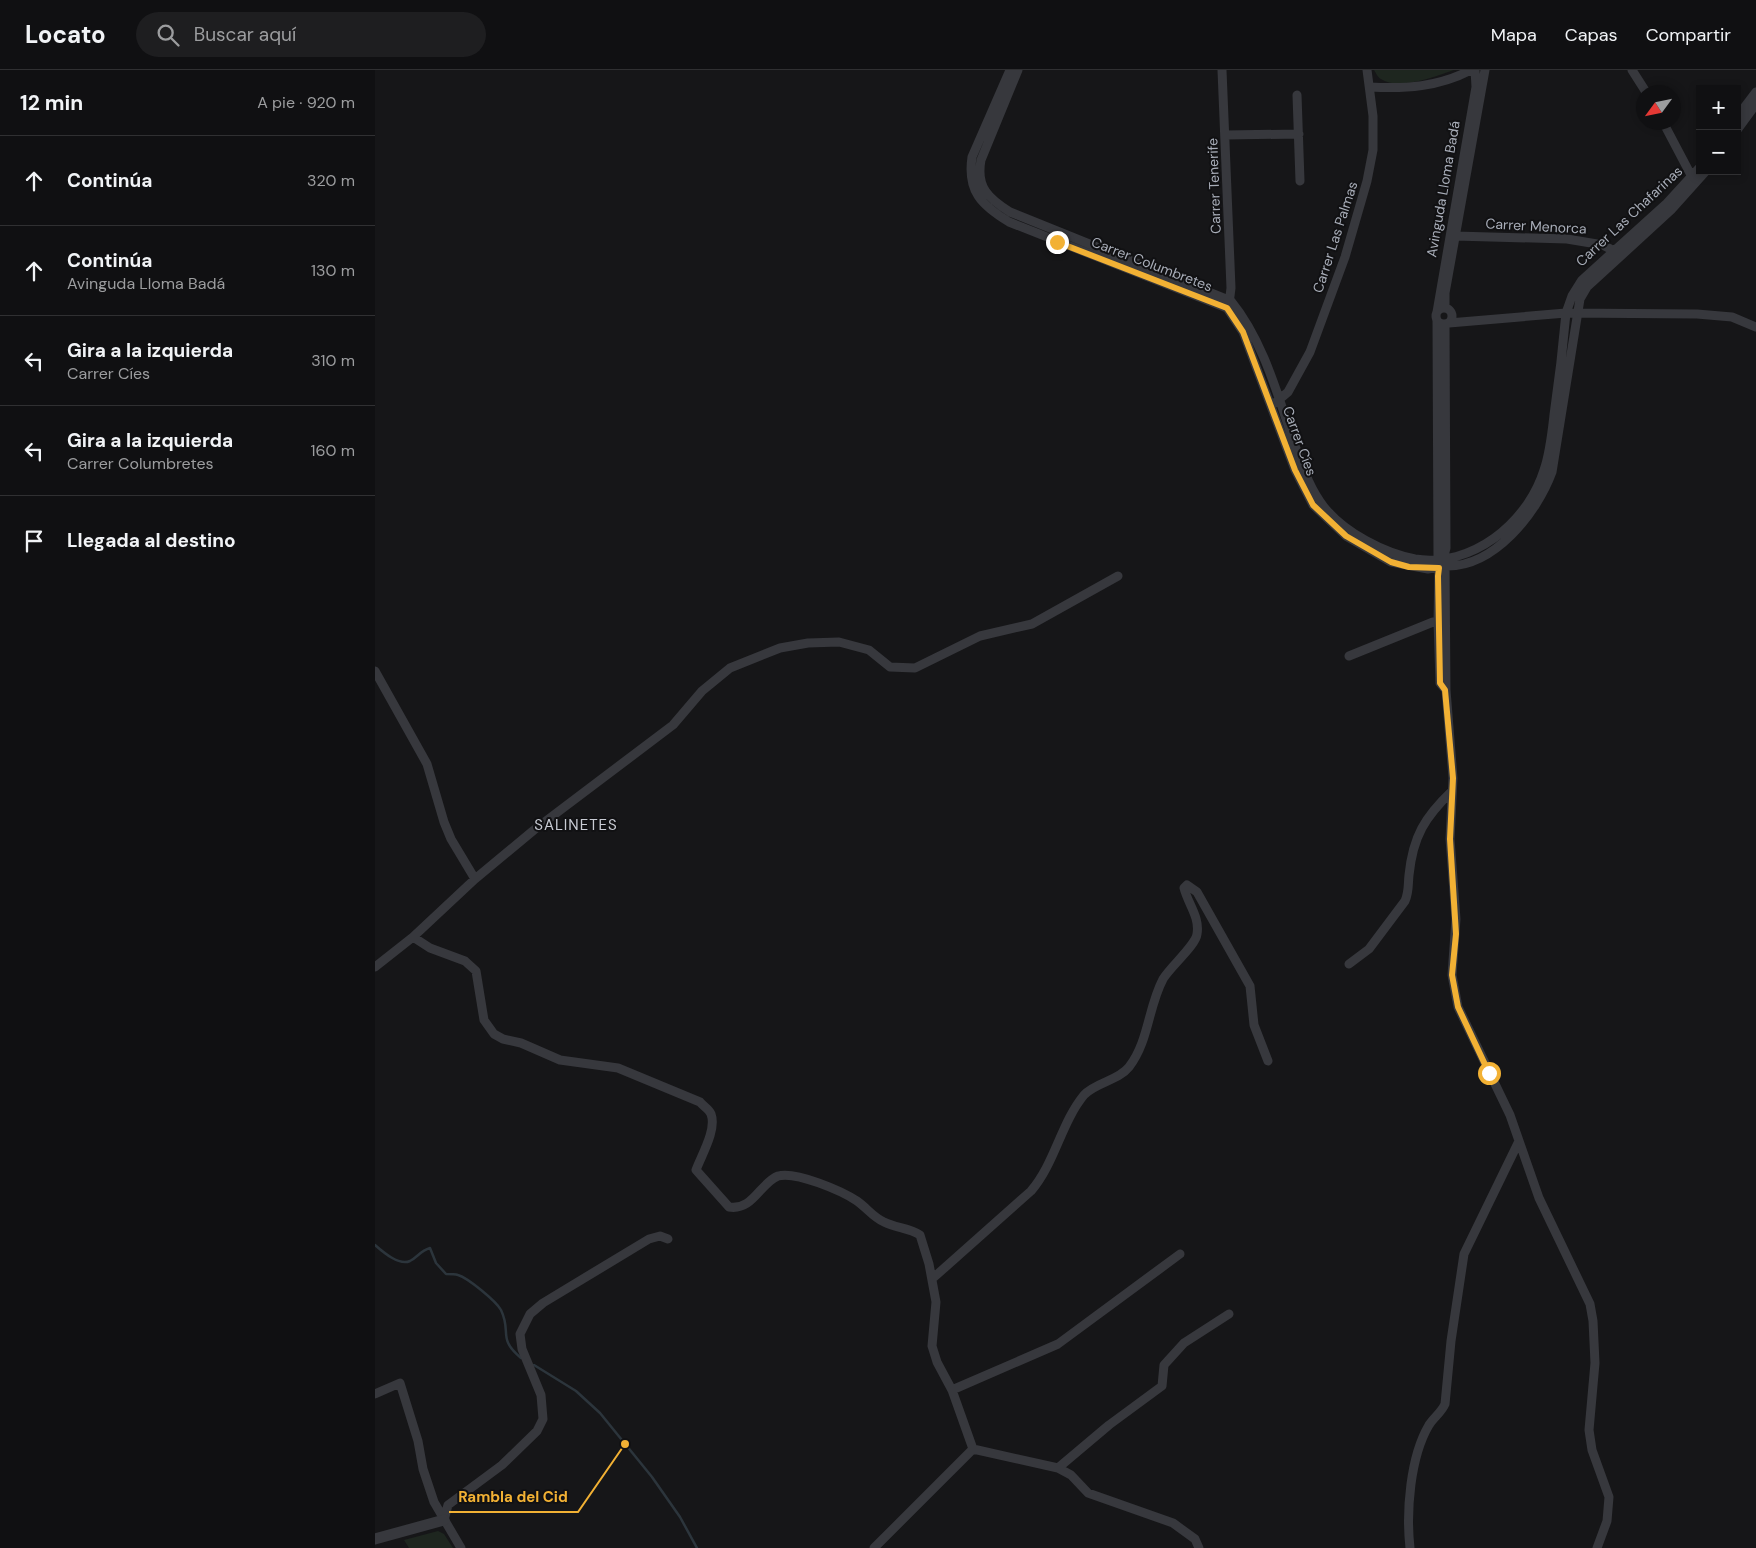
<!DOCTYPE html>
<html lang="es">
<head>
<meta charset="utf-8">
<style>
	body { margin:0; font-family:"DM Sans",sans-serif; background:#1e1e20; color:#f1f3f6 }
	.controls { position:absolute; right:15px; top:15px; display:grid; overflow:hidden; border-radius:0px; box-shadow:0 2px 8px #0003 }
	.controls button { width:45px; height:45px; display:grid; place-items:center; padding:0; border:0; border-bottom:1px solid #303032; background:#101012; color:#f1f3f6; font:25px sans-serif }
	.compass { position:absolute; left:1261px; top:15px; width:45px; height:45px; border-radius:50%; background:#101012; box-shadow:0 2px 8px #0003; rotate:237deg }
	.stop { position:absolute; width:15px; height:15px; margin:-11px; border:4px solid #f2b134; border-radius:50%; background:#fff }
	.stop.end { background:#f2b134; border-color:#fff; box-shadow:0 1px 5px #0008 }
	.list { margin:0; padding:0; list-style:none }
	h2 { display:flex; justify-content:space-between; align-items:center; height:65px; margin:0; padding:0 20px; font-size:21px }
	h2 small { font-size:16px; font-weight:400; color:#9c9d9f }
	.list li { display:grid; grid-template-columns:32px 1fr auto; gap:15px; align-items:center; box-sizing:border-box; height:90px; padding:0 20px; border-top:1px solid #303032 }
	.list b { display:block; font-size:19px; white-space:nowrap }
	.list p { margin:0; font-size:16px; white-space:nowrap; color:#9c9d9f }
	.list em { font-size:16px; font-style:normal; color:#9c9d9f }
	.icon { flex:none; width:28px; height:28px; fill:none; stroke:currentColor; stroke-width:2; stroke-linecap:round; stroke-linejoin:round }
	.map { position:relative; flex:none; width:1381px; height:1478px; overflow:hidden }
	header { display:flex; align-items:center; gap:30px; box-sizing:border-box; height:70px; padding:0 25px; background:#101012; border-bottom:1px solid #303032 }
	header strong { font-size:24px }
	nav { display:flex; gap:28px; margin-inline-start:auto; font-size:18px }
	.search { width:350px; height:45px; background:#1e1e20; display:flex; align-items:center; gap:12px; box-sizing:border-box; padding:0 18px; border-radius:28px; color:#9c9d9f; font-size:19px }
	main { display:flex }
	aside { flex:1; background:#101012 }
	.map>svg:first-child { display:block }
	.green { fill:#1e261f }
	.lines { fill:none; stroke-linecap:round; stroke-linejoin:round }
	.stream { stroke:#2c353c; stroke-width:2.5 }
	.minor { stroke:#37383d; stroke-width:9 }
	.tertiary { stroke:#37383d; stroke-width:11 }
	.route { stroke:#f2b134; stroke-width:6 }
	.labels { text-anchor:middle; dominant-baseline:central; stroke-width:4; stroke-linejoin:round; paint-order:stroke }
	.street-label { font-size:14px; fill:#a8adb8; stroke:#111113 }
	.neighbourhood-label { font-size:15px; letter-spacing:1px; fill:#c9ccd4; stroke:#111113 }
	.leader { fill:none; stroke:#f2b134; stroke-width:2 }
	.callout-dot { fill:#f2b134; stroke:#111113; stroke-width:2 }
	.callout-label { font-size:15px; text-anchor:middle; font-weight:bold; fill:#f2b134; stroke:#111113; stroke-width:4; stroke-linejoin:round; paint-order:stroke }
</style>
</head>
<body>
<header>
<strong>Locato</strong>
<div class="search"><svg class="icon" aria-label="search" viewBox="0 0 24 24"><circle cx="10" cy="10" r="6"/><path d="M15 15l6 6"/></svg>Buscar aquí</div>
<nav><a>Mapa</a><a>Capas</a><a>Compartir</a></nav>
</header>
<main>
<aside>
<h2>12 min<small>A pie · 920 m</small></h2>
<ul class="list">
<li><svg class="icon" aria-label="ahead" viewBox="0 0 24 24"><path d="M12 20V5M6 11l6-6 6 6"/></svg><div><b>Continúa</b></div><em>320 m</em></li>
<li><svg class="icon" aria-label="ahead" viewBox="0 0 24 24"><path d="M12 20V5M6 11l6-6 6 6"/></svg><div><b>Continúa</b><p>Avinguda Lloma Badá</p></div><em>130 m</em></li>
<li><svg class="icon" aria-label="left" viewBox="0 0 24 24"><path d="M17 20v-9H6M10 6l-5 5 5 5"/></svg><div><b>Gira a la izquierda</b><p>Carrer Cíes</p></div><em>310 m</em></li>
<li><svg class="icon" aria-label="left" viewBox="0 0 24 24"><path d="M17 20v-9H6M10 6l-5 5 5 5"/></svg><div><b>Gira a la izquierda</b><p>Carrer Columbretes</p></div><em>160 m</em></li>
<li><svg class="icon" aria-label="arrive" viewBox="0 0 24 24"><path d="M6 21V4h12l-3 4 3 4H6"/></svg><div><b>Llegada al destino</b></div></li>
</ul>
</aside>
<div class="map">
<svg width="1381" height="1478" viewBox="0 0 1381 1478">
	<rect width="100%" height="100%" fill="#161618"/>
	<path class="green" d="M999,0h80c-17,6 -56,21 -73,9 -3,-1 -5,-6 -7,-9z
		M63,1461l6,3 9,14h-44l-5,-8z"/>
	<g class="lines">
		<path class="stream" d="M0,1175c8,7 24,21 35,16 8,-4 10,-10 20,-13l6,15 10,11c4,0 9,0 12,1 10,3 38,26 43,35 11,23 -4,28 20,48
			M159,1295l42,26 24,22 52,64 28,40 17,31"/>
		<path class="minor" d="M635,0l-38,87c-5,34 9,48 37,65l218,86
			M643,0l-37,90c-5,27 7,38 29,52l221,89c32,39 47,95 63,142 8,22 15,45 30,64 21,26 60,46 91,52 56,9 112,-35 129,-89 6,-17 8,-37 10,-55 5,-34 9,-68 12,-102l6,-17 10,-16 85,-77 33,-36
			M847,0l9,218 -2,16
			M1257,0l14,22
			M995,17c36,2 68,0 101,-17
			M922,25l3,86
			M1362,47l19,-25
			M1288,52l29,55
			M1362,60l19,-26
			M851,65l73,-1
			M1080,166l112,3 36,6 11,6
			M1061 246a8 8 0 1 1 16 0a8 8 0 1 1-16 0Z
			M852,238l16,24 52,138 18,35 33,31 45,26 37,7 10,-2
			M1070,238v-15l40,-223
			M1062,242l39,-225 -1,-17
			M1062,250l1,240
			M1074,253l117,-10 131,1 35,3 24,10
			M900,333l13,-11 22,-40 35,-95 22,-76 6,-31v-34l-6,-46
			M1068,489l3,-11 -1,-224
			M1070,496c49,2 92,-53 107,-94l28,-173 7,-12 84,-77 35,-39
			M1070,497l1,123 7,88 -3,61 6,80 -4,56 6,32 52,108 29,83 51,106 3,17 2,42 -6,67 3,20 17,47 -2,24 -10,27
			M1064,498l-1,53 2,62 6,7
			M974,586l84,-34 9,-1
			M0,601l52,93 17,58 7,17 24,40
			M38,867l17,11 35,13 11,10 8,49 10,14 9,5 18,4 39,17 58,8 82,34c3,4 9,7 11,12 6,16 -10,42 -15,56l33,37c24,4 31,-24 49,-31 18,-5 64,15 79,25 10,7 16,16 27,21 12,6 25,6 36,13l9,29 7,38 -4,44 5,16 15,28 21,59 -99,99
			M974,894l20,-15 36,-48c4,-9 3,-17 4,-26 4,-39 16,-58 43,-84
			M0,897l38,-30 62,-58 59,-49 139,-105 29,-34 28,-23 50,-20 28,-5 31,-1 30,8 21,17 25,1 65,-32 52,-12 86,-48
			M557,1209l99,-88c24,-28 30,-68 53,-96 12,-13 34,-14 45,-28 20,-26 19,-60 34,-88 8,-13 33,-34 34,-45 3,-17 -9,-30 -13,-46l3,-3 10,7 53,94 4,39 14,36
			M577,1320l106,-46 122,-90
			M0,1324l25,-11 18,58 5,28 11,33 27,46
			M598,1379l85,19 13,7 17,18 85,30 22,16 4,9
			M683,1398l51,-43 53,-39 2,-21 20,-22 45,-29
			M69,1450l4,-15 54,-40 35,-34 6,-12 -2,-24 -19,-46 -2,-15 10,-20 13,-11 106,-64 11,-3 8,3
			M1035,1478c-4,-36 0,-91 19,-123 5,-8 12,-12 16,-21l6,-63 13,-87 55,-113"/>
		<path class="tertiary" d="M0,1469l69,-19"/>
	</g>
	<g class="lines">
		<path class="route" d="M682,172l170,66 16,24 52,138 18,35 33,31 45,26 18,5 30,1 -1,8 2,107 5,7 8,88 -3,61 6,95 -4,41 6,32 31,66"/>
	</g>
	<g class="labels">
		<g class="street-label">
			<text transform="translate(839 116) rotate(-92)">Carrer Tenerife</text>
			<text transform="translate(1068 119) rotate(-80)">Avinguda Lloma Badá</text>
			<text transform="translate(1254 146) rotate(-43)">Carrer Las Chafarinas</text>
			<text transform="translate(1161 156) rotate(3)">Carrer Menorca</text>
			<text transform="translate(960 167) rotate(-72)">Carrer Las Palmas</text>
			<text transform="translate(777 194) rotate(21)">Carrer Columbretes</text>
			<text transform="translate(925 371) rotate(70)">Carrer Cíes</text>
		</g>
		<g class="neighbourhood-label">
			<text x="201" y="755">SALINETES</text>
		</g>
	</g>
	<path class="leader" d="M250 1374L203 1442H74"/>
	<circle class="callout-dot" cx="250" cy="1374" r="5"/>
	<g class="callout-label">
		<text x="138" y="1432">Rambla del Cid</text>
	</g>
</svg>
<div class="controls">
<button>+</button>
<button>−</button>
</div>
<svg class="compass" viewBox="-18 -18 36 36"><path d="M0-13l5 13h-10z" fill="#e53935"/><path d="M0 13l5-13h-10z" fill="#9c9d9f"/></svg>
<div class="stop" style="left:1114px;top:1003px"></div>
<div class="stop end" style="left:682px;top:172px"></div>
</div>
</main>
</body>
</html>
